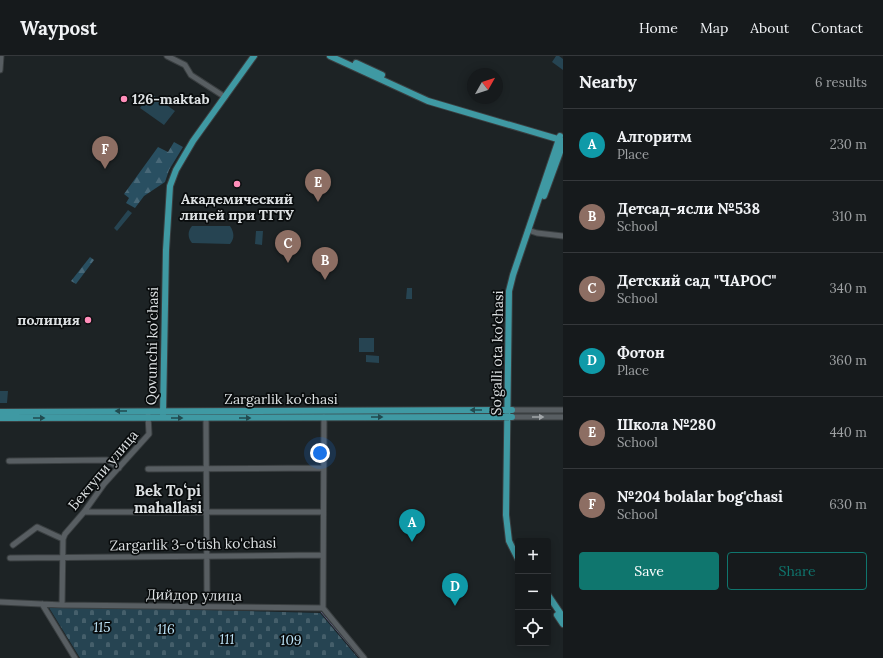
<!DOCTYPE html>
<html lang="en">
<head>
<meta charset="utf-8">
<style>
	body { margin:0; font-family:Lora,serif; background:#1f2325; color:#f1f3f6 }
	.controls { position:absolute; right:12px; bottom:12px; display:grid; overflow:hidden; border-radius:4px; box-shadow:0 2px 10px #0003 }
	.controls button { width:36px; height:36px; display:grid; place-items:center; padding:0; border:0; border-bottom:1px solid #35383b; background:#161a1c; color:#f1f3f6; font:20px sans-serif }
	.compass { position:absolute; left:467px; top:12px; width:36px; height:36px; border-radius:50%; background:#161a1c; box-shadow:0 2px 10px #0003; rotate:51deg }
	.you { position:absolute; left:320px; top:397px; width:14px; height:14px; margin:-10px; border:3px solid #fff; border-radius:50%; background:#1a73e8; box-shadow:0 0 0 6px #1a73e833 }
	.badge { display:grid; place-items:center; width:26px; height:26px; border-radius:50%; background:#0f766e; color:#fff; font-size:13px; font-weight:700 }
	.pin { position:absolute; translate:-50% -33px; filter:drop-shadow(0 1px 2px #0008) }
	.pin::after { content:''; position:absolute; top:21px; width:14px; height:12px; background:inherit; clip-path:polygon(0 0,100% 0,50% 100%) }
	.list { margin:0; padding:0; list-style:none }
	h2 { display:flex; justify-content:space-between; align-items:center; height:52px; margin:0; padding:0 16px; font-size:17px }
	h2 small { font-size:13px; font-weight:400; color:#9ea1a3 }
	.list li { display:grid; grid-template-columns:26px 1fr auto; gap:12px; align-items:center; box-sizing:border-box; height:72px; padding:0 16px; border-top:1px solid #35383b }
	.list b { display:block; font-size:15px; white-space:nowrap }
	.list p { margin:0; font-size:13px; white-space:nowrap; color:#9ea1a3 }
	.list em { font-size:13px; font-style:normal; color:#9ea1a3 }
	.actions { display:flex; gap:8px; padding:12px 16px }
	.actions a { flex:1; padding:9px 0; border:1px solid #0f766e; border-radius:4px; text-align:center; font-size:14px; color:#0f766e }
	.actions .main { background:#0f766e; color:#fff }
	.icon { flex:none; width:22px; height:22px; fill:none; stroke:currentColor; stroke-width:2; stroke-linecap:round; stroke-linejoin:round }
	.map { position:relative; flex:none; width:563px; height:602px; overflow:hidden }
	header { display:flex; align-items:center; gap:24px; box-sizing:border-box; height:56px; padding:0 20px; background:#161a1c; border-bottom:1px solid #35383b }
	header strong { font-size:19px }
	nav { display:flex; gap:22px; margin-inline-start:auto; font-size:14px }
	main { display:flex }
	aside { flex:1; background:#161a1c }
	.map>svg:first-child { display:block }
	.green { fill:#264452 }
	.forest { fill:url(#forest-firs) }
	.cemetery { fill:url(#cemetery-stones) }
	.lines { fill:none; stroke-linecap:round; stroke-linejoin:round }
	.stream { stroke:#5e6081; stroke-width:1 }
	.minor-casing { stroke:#3a3f41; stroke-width:7 }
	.major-casing { stroke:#3a3f41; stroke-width:8 }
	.minor { stroke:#585e62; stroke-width:5 }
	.major { stroke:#3f99a3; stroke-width:6 }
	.oneway { fill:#214b50 }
	.oneway2 { fill:#a1a6a9 }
	.poi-dot { fill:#ff8eba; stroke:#090c0d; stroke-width:1.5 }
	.labels { text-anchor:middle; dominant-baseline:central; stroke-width:3.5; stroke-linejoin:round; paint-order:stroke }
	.poi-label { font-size:14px; font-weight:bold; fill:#dde1e3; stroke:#090c0d; text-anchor:start }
	.street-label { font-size:14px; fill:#dde1e3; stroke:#090c0d }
	.park-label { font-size:14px; font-style:italic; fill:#bde4f8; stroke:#090c0d }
	.neighbourhood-label { font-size:15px; font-weight:bold; fill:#dde1e3; stroke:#090c0d }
</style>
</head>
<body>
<header>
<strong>Waypost</strong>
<nav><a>Home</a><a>Map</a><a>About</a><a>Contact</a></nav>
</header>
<main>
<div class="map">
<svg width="563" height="602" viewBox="0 0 563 602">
	<defs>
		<pattern id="forest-firs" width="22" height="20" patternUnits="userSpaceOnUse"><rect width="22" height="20" fill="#294f61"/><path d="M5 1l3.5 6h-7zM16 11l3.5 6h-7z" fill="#486878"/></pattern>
		<pattern id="cemetery-stones" width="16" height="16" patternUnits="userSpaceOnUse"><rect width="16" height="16" fill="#264452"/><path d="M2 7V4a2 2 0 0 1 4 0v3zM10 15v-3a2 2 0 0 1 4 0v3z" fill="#455f6b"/></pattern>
	</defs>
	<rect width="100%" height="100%" fill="#1d2325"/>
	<path class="green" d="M556,0h3l4,3v11l-11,-8z
		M150,37l25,18 -11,14 -24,-17z
		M128,154l4,3 -15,18 -3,-3z
		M192,170h38c4,6 5,12 0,18l-38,-1c-4,-5 -5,-11 0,-17z
		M256,175h7l-1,14 -7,-1z
		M407,232h5v11h-6z
		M359,282h15v14h-15z
		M366,299l13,1v7l-13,-1z
		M0,335h8l-1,12h-7z"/>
	<path class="forest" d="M174,86l9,5 -14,23 -4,12 -21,14 -9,12 -9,-5 3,-5 -5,-4 34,-47 10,5z
		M90,201l4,3 -18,24 -5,-3z"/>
	<path class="cemetery" d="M48,550l272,7 38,45h-278z"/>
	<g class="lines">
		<path class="stream" d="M321,556l39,46"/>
		<defs>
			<path id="minor" d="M167,0l18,9 6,10 34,22
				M0,14l1,-14
				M528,174l9,3 26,3
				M512,354h51
				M512,361h51
				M206,362l1,177
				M9,405l98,-1 12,8
				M148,413l175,-1
				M84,456h239
				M13,489l24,-18 26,12
				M10,502l313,-3
				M0,546l62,3 261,3
				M42,548l33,54
				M62,549l1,-66 2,-5 19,-22 20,-28 45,-50 -1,-19
				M323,552l1,-191
				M323,552l41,50"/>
			<path id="major" d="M330,0l98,45 133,39
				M356,7l26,12
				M544,140l19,-52
				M0,356l512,-2
				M163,358l3,-164 4,-64 6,-16 17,-29 61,-85
				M0,362l512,-1
				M518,503l-9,-18 -3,-26 3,-224 4,-16 47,-139
				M548,539l15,22
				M557,559l6,9"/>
		</defs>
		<use href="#minor" class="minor-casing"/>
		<use href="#major" class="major-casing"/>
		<use href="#minor" class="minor"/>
		<use href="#major" class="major"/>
	</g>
	<defs><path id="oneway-solid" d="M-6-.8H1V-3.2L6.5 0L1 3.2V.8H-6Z"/></defs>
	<g class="oneway">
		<use href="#oneway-solid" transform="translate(476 354) rotate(180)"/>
		<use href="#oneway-solid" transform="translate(121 355) rotate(180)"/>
		<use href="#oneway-solid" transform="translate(377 361)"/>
		<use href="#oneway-solid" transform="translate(39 362)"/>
		<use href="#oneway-solid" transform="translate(177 362)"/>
		<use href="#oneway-solid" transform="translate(245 362)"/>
	</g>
	<use class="oneway2" href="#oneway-solid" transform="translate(538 361)"/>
	<g class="poi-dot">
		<circle cx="124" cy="43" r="4"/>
		<circle cx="237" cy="128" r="4"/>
		<circle cx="88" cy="264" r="4"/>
	</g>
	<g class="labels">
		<g class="poi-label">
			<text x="132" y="43">126-maktab</text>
			<text x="237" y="143" text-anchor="middle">Академический<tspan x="237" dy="16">лицей при ТГТУ</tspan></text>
			<text x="80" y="264" text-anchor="end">полиция</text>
		</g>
		<g class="street-label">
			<text transform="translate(152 290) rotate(-89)">Qovunchi ko'chasi</text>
			<text transform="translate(497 297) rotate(-89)">So'galli ota ko'chasi</text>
			<text x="281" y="343">Zargarlik ko'chasi</text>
			<text transform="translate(103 414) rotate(-50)">Бектупи улица</text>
			<text transform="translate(193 488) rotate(-1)">Zargarlik 3-o'tish ko'chasi</text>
			<text transform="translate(194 539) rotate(1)">Дийдор улица</text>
		</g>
		<g class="park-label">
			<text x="102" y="571">115</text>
			<text x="166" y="573">116</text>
			<text x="227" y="583">111</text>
			<text x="291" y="584">109</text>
		</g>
		<g class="neighbourhood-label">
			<text x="168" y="434">Bek Toʻpi<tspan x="168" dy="17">mahallasi</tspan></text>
		</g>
	</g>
</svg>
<div class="controls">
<button>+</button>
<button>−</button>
<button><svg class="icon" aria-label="locate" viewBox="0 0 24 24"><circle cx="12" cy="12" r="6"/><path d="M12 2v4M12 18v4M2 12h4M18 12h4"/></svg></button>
</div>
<svg class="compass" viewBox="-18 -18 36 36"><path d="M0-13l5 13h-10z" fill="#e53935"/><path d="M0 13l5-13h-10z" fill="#9ea1a3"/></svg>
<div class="you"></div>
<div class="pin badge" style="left:412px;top:486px;background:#0f9aa8">A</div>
<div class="pin badge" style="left:325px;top:224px;background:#8d6e63">B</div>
<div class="pin badge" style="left:288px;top:207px;background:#8d6e63">C</div>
<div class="pin badge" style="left:455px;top:550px;background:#0f9aa8">D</div>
<div class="pin badge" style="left:318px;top:146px;background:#8d6e63">E</div>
<div class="pin badge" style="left:105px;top:113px;background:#8d6e63">F</div>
</div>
<aside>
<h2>Nearby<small>6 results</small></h2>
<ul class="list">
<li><span class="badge" style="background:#0f9aa8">A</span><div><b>Алгоритм</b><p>Place</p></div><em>230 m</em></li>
<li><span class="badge" style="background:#8d6e63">B</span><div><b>Детсад-ясли №538</b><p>School</p></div><em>310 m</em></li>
<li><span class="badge" style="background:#8d6e63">C</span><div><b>Детский сад &quot;ЧАРОС&quot;</b><p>School</p></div><em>340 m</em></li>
<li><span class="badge" style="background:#0f9aa8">D</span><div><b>Фотон</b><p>Place</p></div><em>360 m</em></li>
<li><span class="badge" style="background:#8d6e63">E</span><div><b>Школа №280</b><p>School</p></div><em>440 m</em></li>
<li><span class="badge" style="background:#8d6e63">F</span><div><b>№204 bolalar bog'chasi</b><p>School</p></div><em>630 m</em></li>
</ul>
<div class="actions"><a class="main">Save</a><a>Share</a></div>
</aside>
</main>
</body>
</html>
